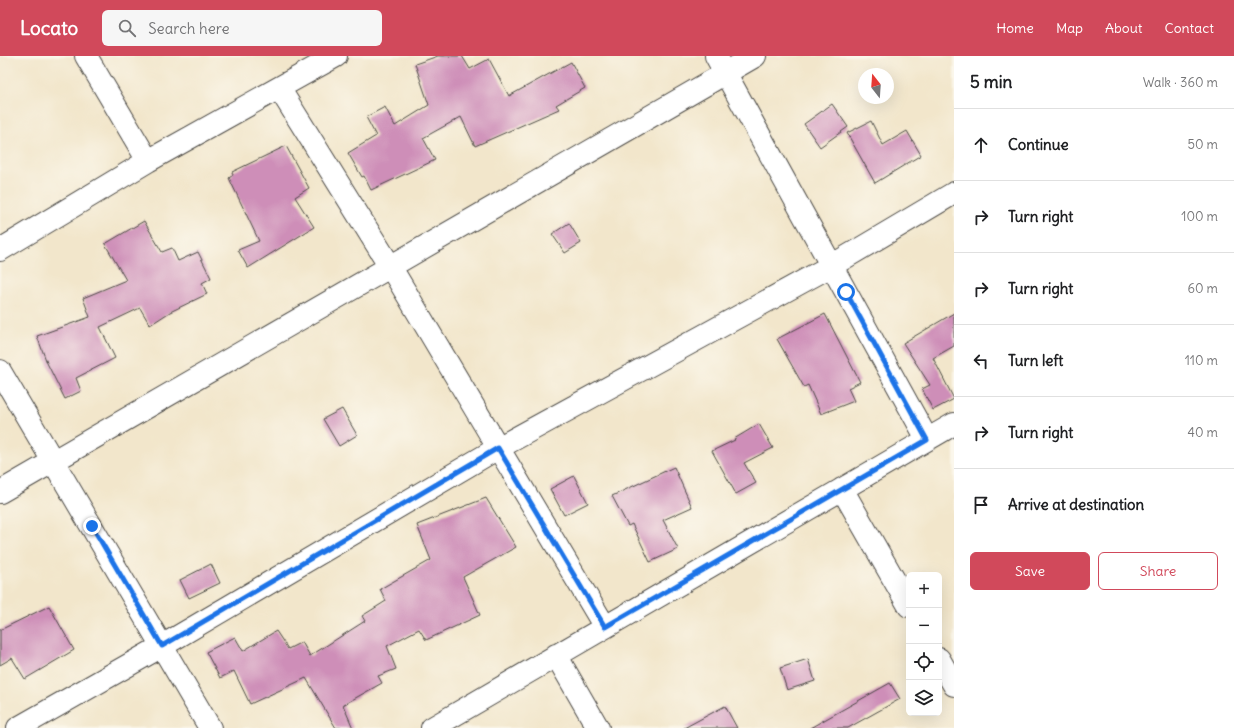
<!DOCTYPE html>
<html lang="en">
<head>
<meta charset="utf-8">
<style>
	body { margin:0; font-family:Delius,sans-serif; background:#f6f6f6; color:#202124 }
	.controls { position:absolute; right:12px; bottom:12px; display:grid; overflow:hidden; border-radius:6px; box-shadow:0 4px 16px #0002 }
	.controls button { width:36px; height:36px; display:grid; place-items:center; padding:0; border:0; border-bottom:1px solid #e0e0e0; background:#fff; color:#202124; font:20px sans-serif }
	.compass { position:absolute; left:858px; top:12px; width:36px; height:36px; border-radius:50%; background:#fff; box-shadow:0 4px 16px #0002; rotate:343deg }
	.stop { position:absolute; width:12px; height:12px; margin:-9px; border:3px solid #1a73e8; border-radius:50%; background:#fff }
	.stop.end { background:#1a73e8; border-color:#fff; box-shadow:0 1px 4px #0008 }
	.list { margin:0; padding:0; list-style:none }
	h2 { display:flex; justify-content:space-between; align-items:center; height:52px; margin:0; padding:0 16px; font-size:17px }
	h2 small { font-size:13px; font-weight:400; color:#757577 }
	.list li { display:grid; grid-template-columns:26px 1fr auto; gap:12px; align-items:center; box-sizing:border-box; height:72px; padding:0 16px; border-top:1px solid #e0e0e0 }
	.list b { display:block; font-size:15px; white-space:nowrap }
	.list em { font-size:13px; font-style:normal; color:#757577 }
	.actions { display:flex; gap:8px; padding:12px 16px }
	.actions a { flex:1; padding:9px 0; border:1px solid #d1495b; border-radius:6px; text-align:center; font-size:14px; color:#d1495b }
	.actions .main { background:#d1495b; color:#fff }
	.icon { flex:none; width:22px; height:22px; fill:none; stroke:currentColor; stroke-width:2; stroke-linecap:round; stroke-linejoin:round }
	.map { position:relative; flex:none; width:954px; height:672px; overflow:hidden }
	header { display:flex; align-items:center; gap:24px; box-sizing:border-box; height:56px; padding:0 20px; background:#d1495b; color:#fff }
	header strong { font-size:19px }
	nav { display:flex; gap:22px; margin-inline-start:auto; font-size:14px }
	.search { width:280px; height:36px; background:#f6f6f6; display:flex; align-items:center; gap:10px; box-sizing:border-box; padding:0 14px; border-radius:6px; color:#757577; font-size:15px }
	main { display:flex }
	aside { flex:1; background:#fff }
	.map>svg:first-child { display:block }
	.building { fill:#ce8eb8 }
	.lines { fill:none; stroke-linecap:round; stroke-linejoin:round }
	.minor-casing { stroke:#494743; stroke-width:24 }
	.major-casing { stroke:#494743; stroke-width:24 }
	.minor { stroke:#fff; stroke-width:22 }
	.major { stroke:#fff; stroke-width:22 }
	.route { stroke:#1a73e8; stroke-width:5 }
</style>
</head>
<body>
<header>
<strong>Locato</strong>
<div class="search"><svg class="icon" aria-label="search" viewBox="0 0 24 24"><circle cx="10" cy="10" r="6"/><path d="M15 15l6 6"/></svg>Search here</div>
<nav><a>Home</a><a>Map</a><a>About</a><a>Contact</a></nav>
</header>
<main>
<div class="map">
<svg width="954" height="672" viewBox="0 0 954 672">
	<rect width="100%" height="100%" fill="#fbf7ec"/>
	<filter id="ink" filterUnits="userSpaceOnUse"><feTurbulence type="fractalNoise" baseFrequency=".025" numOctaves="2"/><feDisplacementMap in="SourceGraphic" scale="8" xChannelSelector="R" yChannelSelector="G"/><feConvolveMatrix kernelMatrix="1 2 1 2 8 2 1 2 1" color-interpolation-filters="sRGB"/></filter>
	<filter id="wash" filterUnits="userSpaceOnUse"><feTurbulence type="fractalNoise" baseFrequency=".012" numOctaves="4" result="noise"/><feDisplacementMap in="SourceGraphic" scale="16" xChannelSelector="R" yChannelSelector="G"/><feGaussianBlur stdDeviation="0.9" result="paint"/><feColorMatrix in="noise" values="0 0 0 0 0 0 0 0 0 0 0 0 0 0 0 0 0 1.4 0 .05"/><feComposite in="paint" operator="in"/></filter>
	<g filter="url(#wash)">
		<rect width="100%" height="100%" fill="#f2e6cb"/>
		<g id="blocks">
			<path class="building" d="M438,0h24l8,13 19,-10 20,37 62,-34 14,26 -29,17 3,4 -84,37 -14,-29 -38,21 12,22 -64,30 -7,-14 -2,1 -14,-24 28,-17 -10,-19 19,-10 10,19 34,-21 -14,-41z
				M832,48l16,23 -28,20 -16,-23z
				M871,65l12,24 24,-14 14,24 -46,28 -28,-50z
				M286,90l23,42 -14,9 19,30 -66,41 -10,-18 21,-9 -30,-63 4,-3 -1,-3z
				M144,165l18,31 10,-4 6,13 20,-9 13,26 -9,5 5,11 -37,18 -20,13 -10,-17 -40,19 15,31 -39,20 5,13 -16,8 -18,-36 -10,-27 53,-19 -7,-19 43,-18 -21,-36z
				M569,167l12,20 -16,10 -13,-19z
				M954,257v33l-21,12 21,41 -21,11 -11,-21 8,-4 -27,-42z
				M825,258l35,68 -12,6 6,13 -33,13 -13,-29 -4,2 -27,-48z
				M342,353l15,26 -18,11 -16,-27z
				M759,368l14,24 -29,15 12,20 -20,11 -24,-43 23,-11 -1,-1z
				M674,411l18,40 -29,13 15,29 -28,13 -18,-38 -4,2 -16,-30z
				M574,420l14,27 -24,12 -14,-26z
				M486,442l30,49 -53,30 17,38 -54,25 -7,-11 -32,17 9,23 -18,7 4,7 -39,22 10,23h-17l-30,-50 -56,26 -16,-33 -14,7 -14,-26 29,-15 8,14 33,-20 12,18 14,-7 8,14 55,-35 -3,-5 24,-15 -6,-12 51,-29 -14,-35z
				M211,508l9,19 -31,15 -9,-18z
				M49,550l25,44 -49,29 -13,-21 -12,7v-35z
				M808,603l7,22 -28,9 -7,-22z
				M890,627l10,16 -52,29h-38z
				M725,650l12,22h-53z"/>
		</g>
	</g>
	<g filter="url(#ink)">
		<use href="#blocks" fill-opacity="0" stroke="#494743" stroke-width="1"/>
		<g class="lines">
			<defs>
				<path id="minor" d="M86,0l62,105
					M716,0l211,383
					M279,32l111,178 215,361
					M0,194l148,-89 188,-105
					M842,433l67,117
					M0,436l755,-436
					M556,599l42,73
					M939,603l15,26
					M18,672l144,-82 336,-198 333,-182 123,-73
					M432,672l522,-304"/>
				<path id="major" d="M0,315l210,357"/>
			</defs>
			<use href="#minor" class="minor-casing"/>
			<use href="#major" class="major-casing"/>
			<use href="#minor" class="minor"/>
			<use href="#major" class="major"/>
		</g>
	</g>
	<g class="lines" filter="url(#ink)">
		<path class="route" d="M92,470l70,120 336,-198 107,179 322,-187 -81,-148"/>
	</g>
</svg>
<div class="controls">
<button>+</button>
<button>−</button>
<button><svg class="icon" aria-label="locate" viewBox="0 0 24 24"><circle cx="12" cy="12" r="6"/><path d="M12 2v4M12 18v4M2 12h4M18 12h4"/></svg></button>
<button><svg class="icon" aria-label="layers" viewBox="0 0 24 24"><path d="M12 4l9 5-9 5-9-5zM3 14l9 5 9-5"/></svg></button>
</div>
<svg class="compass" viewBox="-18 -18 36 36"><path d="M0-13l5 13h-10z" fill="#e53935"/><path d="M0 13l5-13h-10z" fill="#757577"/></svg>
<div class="stop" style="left:846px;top:236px"></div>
<div class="stop end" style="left:92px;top:470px"></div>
</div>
<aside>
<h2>5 min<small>Walk · 360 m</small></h2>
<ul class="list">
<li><svg class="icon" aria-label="ahead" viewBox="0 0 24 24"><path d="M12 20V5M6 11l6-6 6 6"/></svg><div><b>Continue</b></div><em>50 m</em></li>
<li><svg class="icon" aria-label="right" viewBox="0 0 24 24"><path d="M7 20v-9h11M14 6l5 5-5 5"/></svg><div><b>Turn right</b></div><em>100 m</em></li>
<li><svg class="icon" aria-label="right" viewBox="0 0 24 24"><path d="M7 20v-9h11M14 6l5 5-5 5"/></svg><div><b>Turn right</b></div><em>60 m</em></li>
<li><svg class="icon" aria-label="left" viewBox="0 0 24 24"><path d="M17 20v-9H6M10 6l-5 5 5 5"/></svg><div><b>Turn left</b></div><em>110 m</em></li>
<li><svg class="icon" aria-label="right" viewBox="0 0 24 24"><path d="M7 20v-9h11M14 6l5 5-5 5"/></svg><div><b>Turn right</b></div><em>40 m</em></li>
<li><svg class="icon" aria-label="arrive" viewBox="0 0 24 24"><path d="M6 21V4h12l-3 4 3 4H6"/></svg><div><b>Arrive at destination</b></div></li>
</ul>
<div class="actions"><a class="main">Save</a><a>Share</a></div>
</aside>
</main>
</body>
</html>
